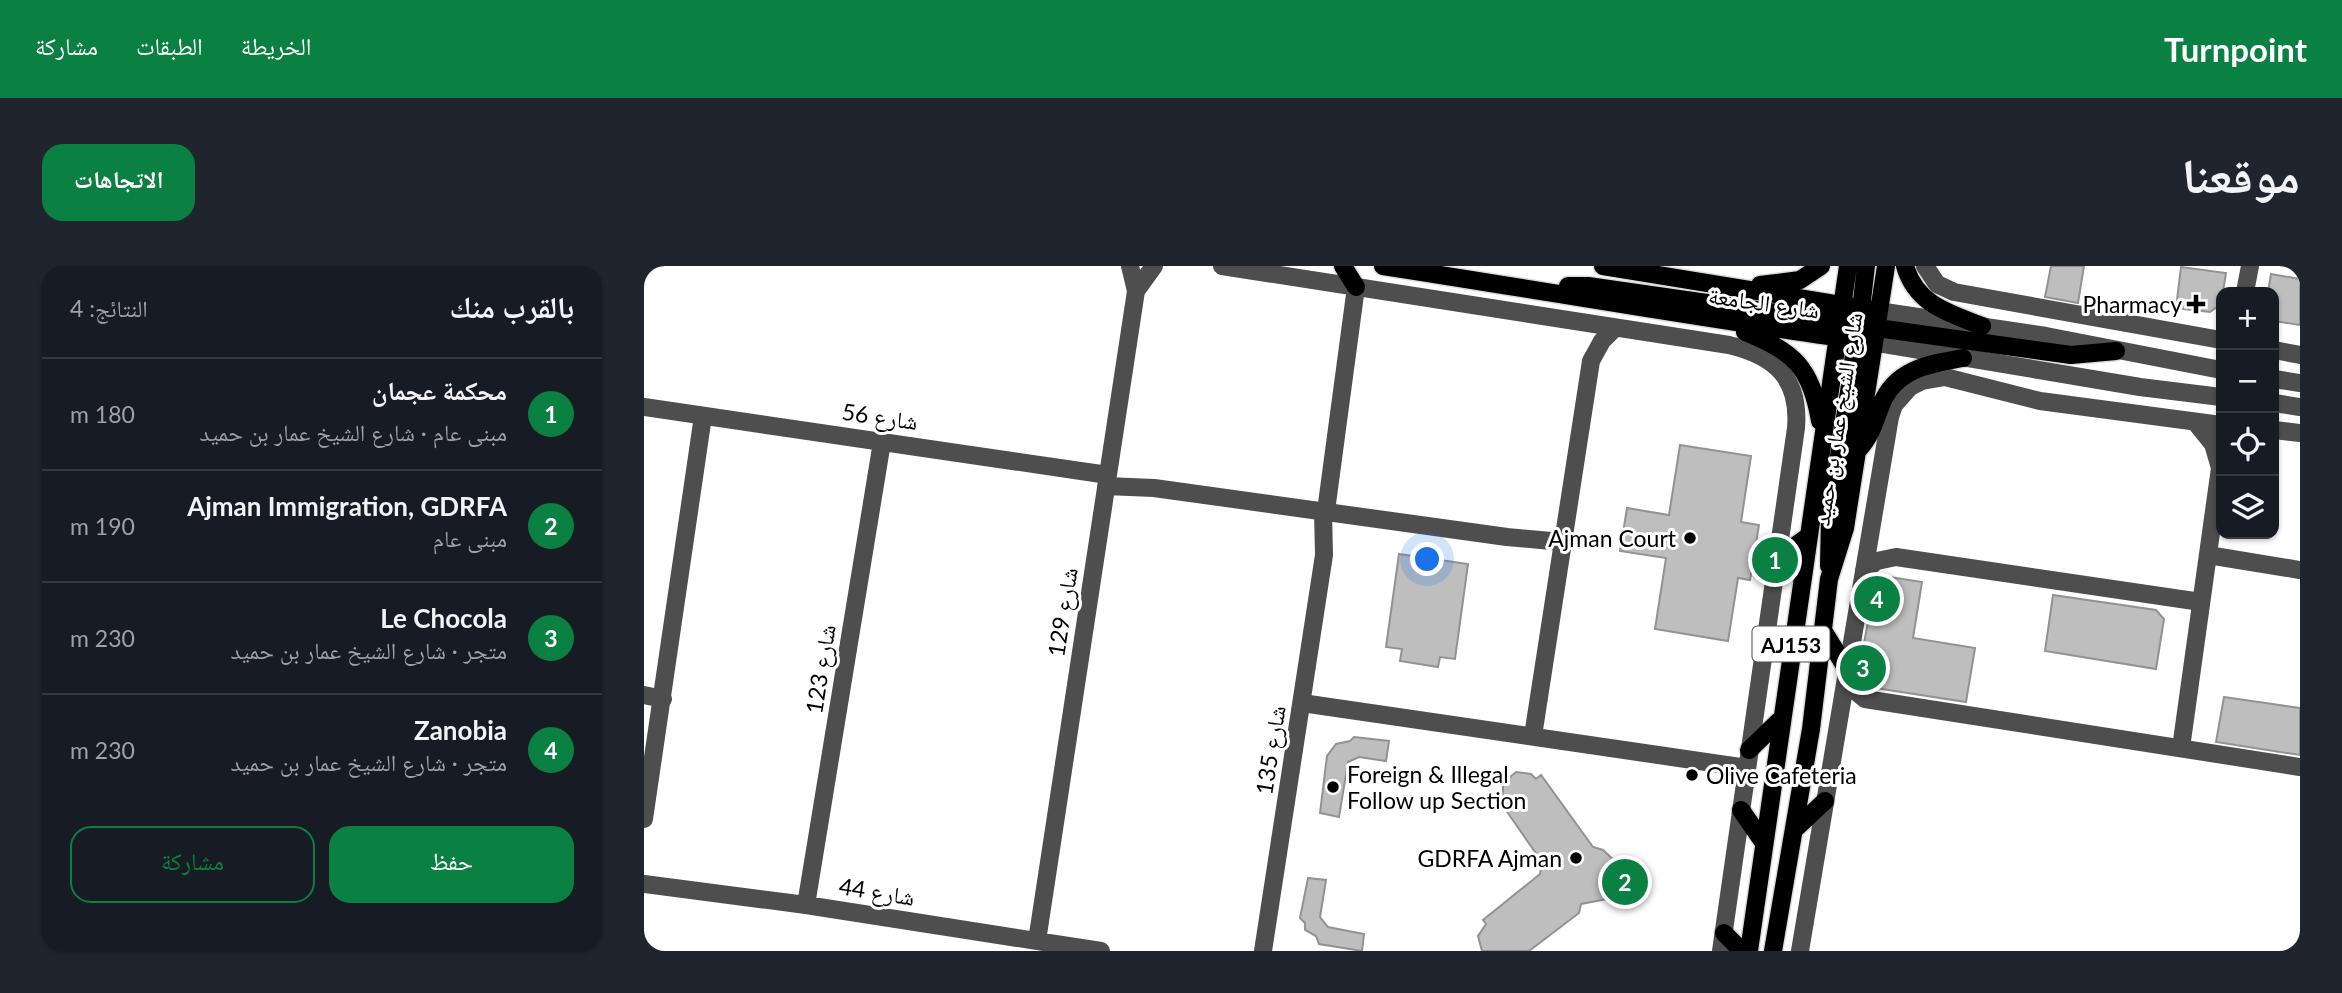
<!DOCTYPE html>
<html lang="ar">
<head>
<meta charset="utf-8">
<style>
	body { margin:0; font-family:Lato,"Noto Naskh Arabic",sans-serif; background:#20242c; color:#f1f3f6; direction:rtl }
	.controls { position:absolute; right:21px; top:21px; display:grid; overflow:hidden; border-radius:14px; box-shadow:0 2px 5px #0004 }
	.controls button { width:63px; height:63px; display:grid; place-items:center; padding:0; border:0; border-bottom:2px solid #363941; background:#171b24; color:#f1f3f6; font:35px sans-serif }
	.you { position:absolute; left:784px; top:294px; width:24px; height:24px; margin:-18px; border:5px solid #fff; border-radius:50%; background:#1a73e8; box-shadow:0 0 0 10px #1a73e833 }
	.badge { display:grid; place-items:center; width:46px; height:46px; border-radius:50%; background:#0b8043; color:#fff; font-size:23px; font-weight:700 }
	.pin { position:absolute; translate:-50% -50%; border:4px solid #fff; box-shadow:0 2px 7px #0006 }
	.list { margin:0; padding:0; list-style:none }
	h2 { display:flex; justify-content:space-between; align-items:center; height:91px; margin:0; padding:0 28px; font-size:30px }
	h2 small { font-size:23px; font-weight:400; color:#9ea1a6 }
	.list li { display:grid; grid-template-columns:46px 1fr auto; gap:21px; align-items:center; box-sizing:border-box; height:112px; padding:0 28px; border-top:2px solid #363941 }
	.list b { display:block; font-size:26px; white-space:nowrap }
	.list p { margin:0; font-size:23px; white-space:nowrap; color:#9ea1a6 }
	.list em { font-size:23px; font-style:normal; color:#9ea1a6 }
	.actions { display:flex; gap:14px; padding:21px 28px }
	.actions a { flex:1; padding:16px 0; border:2px solid #0b8043; border-radius:21px; text-align:center; font-size:24px; color:#0b8043 }
	.actions .main { background:#0b8043; color:#fff }
	.icon { flex:none; width:38px; height:38px; fill:none; stroke:currentColor; stroke-width:2; stroke-linecap:round; stroke-linejoin:round }
	.map { position:relative; flex:none; width:1656px; height:685px; overflow:hidden; direction:ltr; border-radius:21px }
	header { display:flex; align-items:center; gap:42px; box-sizing:border-box; height:98px; padding:0 35px; background:#0b8043; color:#fff }
	header strong { font-size:33px }
	nav { display:flex; gap:38px; margin-inline-start:auto; font-size:24px }
	.intro { display:flex; align-items:center; justify-content:space-between; box-sizing:border-box; height:168px; padding:0 42px }
	h1 { margin:0; font-size:49px }
	.button { padding:18px 32px; border-radius:21px; background:#0b8043; color:#fff; font-size:24px; font-weight:700 }
	main { display:flex; gap:42px; padding:0 42px }
	aside { flex:1; background:#171b24; border-radius:21px; box-shadow:0 2px 5px #0004 }
	.map>svg:first-child { display:block }
	.building { fill:#bebebe; stroke:#929292; stroke-width:2 }
	.lines { fill:none; stroke-linecap:round; stroke-linejoin:round }
	.major-casing { stroke:#dbdbdb; stroke-width:21 }
	.minor { stroke:#4e4e4e; stroke-width:18 }
	.major { stroke:#000; stroke-width:18 }
	.poi-dot { fill:#000; stroke:#fff; stroke-width:2.5 }
	.labels { text-anchor:middle; dominant-baseline:central; stroke-width:6; stroke-linejoin:round; paint-order:stroke }
	.shield { fill:#fff; stroke:#4c4c4c; stroke-width:2 }
	.shield-label { font-size:21px; font-weight:bold; fill:#000 }
	.street-label { font-size:23px; fill:#000; stroke:#fff }
	.poi-label { font-size:23px; fill:#000; stroke:#fff; text-anchor:end }
</style>
</head>
<body>
<header>
<strong>Turnpoint</strong>
<nav><a>الخريطة</a><a>الطبقات</a><a>مشاركة</a></nav>
</header>
<div class="intro"><h1>موقعنا</h1><a class="button">الاتجاهات</a></div>
<main>
<div class="map">
<svg width="1656" height="685" viewBox="0 0 1656 685">
	<rect width="100%" height="100%" fill="#fff"/>
	<path class="building" d="M1407,0h33l-6,37 -33,-6z
		M1537,1l45,6 -5,31 -11,8 -34,-4z
		M1627,8l29,5v46l-26,-4v-29h-6z
		M1036,179l71,11 -10,66 18,3 -9,55 -12,-2 -10,63 -73,-12 11,-71 -46,-7 7,-43 42,7z
		M755,288l69,10 -13,95 -15,-2 -2,10 -38,-6 2,-12 -16,-2z
		M1233,309l45,7 -9,56 62,10 -9,54 -97,-15 -8,-7 -2,-11z
		M1409,329l103,15 8,9 -8,50 -111,-18z
		M1580,431l76,11v47l-84,-13z
		M710,471l35,4 -3,20 -27,-4 -11,5 -9,55 -19,-4 7,-57 9,-12 14,-3z
		M872,506l15,2 5,5 5,-4 52,72 10,3 14,13 2,15 -12,21 -26,5 -2,9 -50,38h-47l-4,-15 8,-12 -3,-4 57,-46 2,-12 -39,-56v-23z
		M664,612l18,2 -6,37 8,10 36,7 -2,17 -43,-7 -3,-8 -11,-6v-7l-5,-5z"/>
	<g class="lines">
		<defs>
			<path id="major" d="M699,0l13,21
				M739,0c163,25 325,54 489,76
				M959,0l275,45
				M1261,0c11,38 43,47 77,60
				M1116,19l40,-5 21,-14
				M924,20h20l252,36 20,-2 18,-9
				M1216,52l6,-52
				M1219,60l208,29 45,-4
				M1101,66c49,20 66,35 75,89
				M1215,183c12,-13 16,-28 22,-44 14,-36 48,-41 82,-47
				M1133,293l29,-21
				M1185,300l1,-52 23,-148 2,-36
				M1180,366l24,39
				M1105,484l30,-29
				M1097,544l23,33
				M1150,564l31,-29
				M1080,667l18,18
				M1105,685l99,-685
				M1129,685l38,-222 18,-150 16,-51 41,-262"/>
		</defs>
		<use href="#major" class="major-casing"/>
		<path class="minor" d="M578,0l507,79c46,11 71,33 67,83l-75,523
			M1281,0l12,18 17,8 267,48
			M492,25l18,-25
			M1601,26l5,-26
			M1234,45l168,25 175,34
			M1228,76l268,45 81,10
			M1630,84l26,5
			M1630,113l26,4
			M1630,137l26,4
			M0,141l464,68
			M1630,164l26,3
			M462,220l48,2 353,49 55,5
			M682,245l30,-224
			M1564,289l92,15
			M1220,304l13,-9 19,-4 305,45
			M1202,417l19,16 435,68
			M0,429l19,4
			M658,437l445,65
			M889,470l58,-375 11,-20 13,-13
			M1537,482l39,-280 -7,-24 -17,-21
			M0,553l59,-403
			M0,618l162,21 295,46
			M162,639l76,-463
			M393,675l99,-650 -6,-25
			M619,685l61,-396 -1,-44
			M1156,685l90,-534 4,-12 16,-18 12,-6 23,-4 95,24 181,24"/>
		<use href="#major" class="major"/>
	</g>
	<g class="poi-dot">
		<path d="M1548.5 27.5h7v7h7v7h-7v7h-7v-7h-7v-7h7z"/>
		<circle cx="1046" cy="272" r="7"/>
		<circle cx="1048" cy="509" r="7"/>
		<circle cx="689" cy="521" r="7"/>
		<circle cx="932" cy="592" r="7"/>
	</g>
	<g class="labels">
		<rect class="shield" x="1108.5" y="360.5" width="77" height="35" rx="5"/>
		<g class="shield-label">
			<text x="1147" y="378">AJ153</text>
		</g>
		<g class="street-label">
			<text transform="translate(1120 36) rotate(8)">شارع الجامعة</text>
			<text transform="translate(236 150) rotate(8)">شارع 56</text>
			<text transform="translate(1193 153) rotate(-81)">شارع الشيخ عمار بن حميد</text>
			<text transform="translate(418 346) rotate(-81)">شارع 129</text>
			<text transform="translate(176 403) rotate(-81)">شارع 123</text>
			<text transform="translate(626 484) rotate(-81)">شارع 135</text>
			<text transform="translate(233 625) rotate(9)">شارع 44</text>
		</g>
		<g class="poi-label">
			<text x="1538" y="38">Pharmacy</text>
			<text x="1032" y="272">Ajman Court</text>
			<text x="703" y="508" text-anchor="start">Foreign &amp; Illegal<tspan x="703" dy="26">Follow up Section</tspan></text>
			<text x="1062" y="509" text-anchor="start">Olive Cafeteria</text>
			<text x="918" y="592">GDRFA Ajman</text>
		</g>
	</g>
</svg>
<div class="controls">
<button>+</button>
<button>−</button>
<button><svg class="icon" aria-label="locate" viewBox="0 0 24 24"><circle cx="12" cy="12" r="6"/><path d="M12 2v4M12 18v4M2 12h4M18 12h4"/></svg></button>
<button><svg class="icon" aria-label="layers" viewBox="0 0 24 24"><path d="M12 4l9 5-9 5-9-5zM3 14l9 5 9-5"/></svg></button>
</div>
<div class="you"></div>
<div class="pin badge" style="left:1131px;top:294px">1</div>
<div class="pin badge" style="left:981px;top:616px">2</div>
<div class="pin badge" style="left:1219px;top:402px">3</div>
<div class="pin badge" style="left:1233px;top:333px">4</div>
</div>
<aside>
<h2>بالقرب منك<small>النتائج: 4</small></h2>
<ul class="list">
<li><span class="badge">1</span><div><b>محكمة عجمان</b><p>مبنى عام · شارع الشيخ عمار بن حميد</p></div><em>180 m</em></li>
<li><span class="badge">2</span><div><b>Ajman Immigration, GDRFA</b><p>مبنى عام</p></div><em>190 m</em></li>
<li><span class="badge">3</span><div><b>Le Chocola</b><p>متجر · شارع الشيخ عمار بن حميد</p></div><em>230 m</em></li>
<li><span class="badge">4</span><div><b>Zanobia</b><p>متجر · شارع الشيخ عمار بن حميد</p></div><em>230 m</em></li>
</ul>
<div class="actions"><a class="main">حفظ</a><a>مشاركة</a></div>
</aside>
</main>
</body>
</html>
